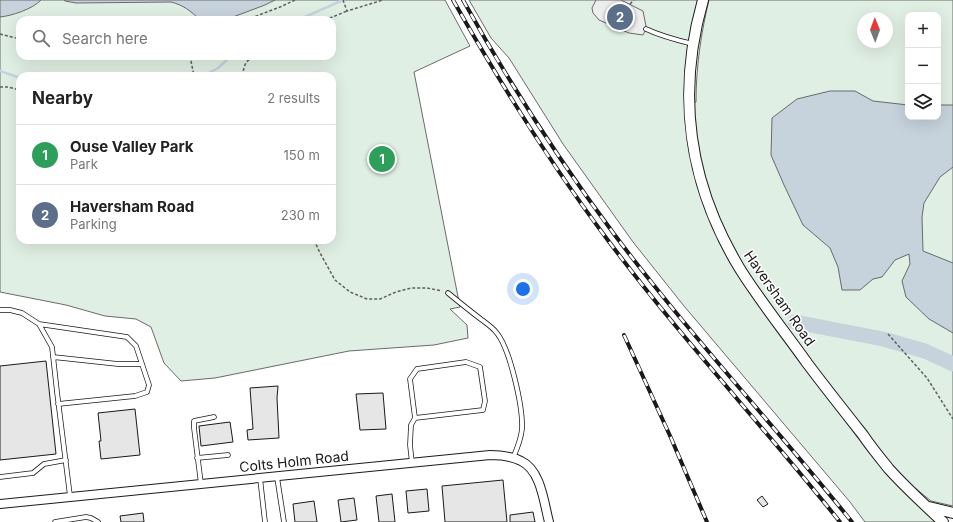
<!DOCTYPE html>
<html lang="en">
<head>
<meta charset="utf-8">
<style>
	body { margin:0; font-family:Inter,sans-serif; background:#f2f2f2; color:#222 }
	.controls { position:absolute; right:12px; top:12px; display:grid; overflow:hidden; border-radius:8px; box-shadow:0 4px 16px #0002 }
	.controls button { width:36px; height:36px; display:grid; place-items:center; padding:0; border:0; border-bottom:1px solid #e0e0e0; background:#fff; color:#222; font:20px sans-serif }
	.compass { position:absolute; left:857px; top:12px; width:36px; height:36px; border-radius:50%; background:#fff; box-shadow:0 4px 16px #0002; rotate:359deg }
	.you { position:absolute; left:523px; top:289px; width:14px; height:14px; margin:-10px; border:3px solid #fff; border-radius:50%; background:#1a73e8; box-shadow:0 0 0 6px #1a73e833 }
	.badge { display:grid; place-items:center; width:26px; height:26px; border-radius:50%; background:#ea580c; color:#fff; font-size:13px; font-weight:700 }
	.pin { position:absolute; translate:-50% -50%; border:2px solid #fff; box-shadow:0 1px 4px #0006 }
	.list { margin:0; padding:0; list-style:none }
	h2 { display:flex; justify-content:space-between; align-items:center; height:52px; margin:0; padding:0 16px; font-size:17px }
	h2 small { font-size:13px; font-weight:400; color:#767676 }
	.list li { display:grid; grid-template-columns:26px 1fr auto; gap:12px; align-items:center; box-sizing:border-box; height:60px; padding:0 16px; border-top:1px solid #e0e0e0 }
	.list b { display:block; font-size:15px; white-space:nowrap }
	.list p { margin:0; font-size:13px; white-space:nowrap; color:#767676 }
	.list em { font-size:13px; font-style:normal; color:#767676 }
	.icon { flex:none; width:22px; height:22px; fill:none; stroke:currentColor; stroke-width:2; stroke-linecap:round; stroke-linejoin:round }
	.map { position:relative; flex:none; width:953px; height:522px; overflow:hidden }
	.search { position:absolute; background:#fff; box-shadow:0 4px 16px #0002; left:16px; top:16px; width:320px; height:44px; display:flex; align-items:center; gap:10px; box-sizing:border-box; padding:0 14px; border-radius:12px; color:#767676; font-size:15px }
	.panel { position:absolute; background:#fff; box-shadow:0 4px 16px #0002; left:16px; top:72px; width:320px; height:172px; border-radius:12px }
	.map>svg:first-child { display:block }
	.green { fill:#e0efe3; stroke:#6a6a6a; fill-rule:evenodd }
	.parking { fill:#ededed; stroke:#6a6a6a }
	.water { fill:#c6d2dc; stroke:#6a6a6a }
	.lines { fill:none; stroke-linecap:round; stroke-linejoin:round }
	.stream { stroke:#c6d2dc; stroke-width:2.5 }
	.river { stroke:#c6d2dc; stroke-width:15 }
	.building { fill:#e6e6e6; stroke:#1a1a1a }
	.service-casing { stroke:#1a1a1a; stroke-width:5.5 }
	.minor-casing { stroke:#1a1a1a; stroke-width:10 }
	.tertiary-casing { stroke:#1a1a1a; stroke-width:12 }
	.path { stroke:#5f5f5f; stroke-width:1.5; stroke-dasharray:3 2; stroke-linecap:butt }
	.service { stroke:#fff; stroke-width:4 }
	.minor { stroke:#fff; stroke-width:8 }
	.tertiary { stroke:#fff; stroke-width:10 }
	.rail-casing { stroke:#1a1a1a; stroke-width:4 }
	.rail { stroke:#fff; stroke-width:2.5; stroke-dasharray:8; stroke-linecap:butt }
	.labels { text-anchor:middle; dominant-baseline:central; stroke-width:3; stroke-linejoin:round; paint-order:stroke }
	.street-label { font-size:14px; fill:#1a1a1a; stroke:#fff }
</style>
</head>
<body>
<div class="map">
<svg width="953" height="522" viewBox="0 0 953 522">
	<rect width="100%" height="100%" fill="#fff"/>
	<path class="green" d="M0,0h445l25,46 -56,26 46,235 -10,2 17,16 1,13 -34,7 -85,6 -134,27 -34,3 -17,-18 -13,-36 -15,-8 -31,-3 -39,-11 -66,-13zM20,20h312v36h-312zM20,76h312v164h-312z
		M469,0h234l-13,103 6,-1c0,-35 5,-69 13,-102h244v506l-22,-5 -48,-39 -155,-204 23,37 116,155 47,50 26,22h-75l-15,-20 -166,-196 -51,-64 -70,-98 -54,-86 -18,-20zM908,15h30v102h-30zM863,18h24v24h-24z"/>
	<path class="parking" d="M596,0h25l22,11 3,15v3l-3,6 -14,-2 -30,-13 -6,-7 -1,-5z"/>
	<path class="water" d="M0,0h41c-8,9 -30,16 -41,17z
		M64,0h211l-10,5 -40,15h-25c-9,-9 -17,-15 -29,-18l-95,1 -11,-2z
		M830,91h25l18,10 35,4v12h30v-12h15v62l-13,10 -16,26 -2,14 1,34 30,12v70l-24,-14 -23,-22 -4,-16 8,-17 -1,-10 -14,6 -13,17 -9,2 -13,11h-18l-4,-23 -8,-19 -27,-23 -19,-40 -13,-30 1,-37 25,-19z"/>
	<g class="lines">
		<path class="stream" d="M298,20l45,-20
			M0,71l20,7
			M203,76l15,-8 13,-12"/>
		<path class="river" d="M795,322l88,17 42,12 28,13"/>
	</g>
	<path class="building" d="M46,361l10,93 -56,6v-94z
		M278,386l-1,12 2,40 -31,2 -1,-10 6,-1 -3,-41z
		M383,393l3,36 -26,1 -4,-36z
		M135,409l5,46 -39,4 -2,-18h2l-3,-28z
		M230,422l3,20 -32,4 -2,-20z
		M503,480l4,42h-62l-3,-36z
		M427,489l2,22 -21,2 -2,-22z
		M392,494l3,28h-16l-3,-26z
		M762,496l6,8 -5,3 -6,-7z
		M354,498l3,22 -16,2 -3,-22z
		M314,501l3,21h-22l-2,-18z
		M533,512l2,10h-25v-7z
		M143,513l1,9h-23l-1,-6z"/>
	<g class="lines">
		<defs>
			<path id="service" d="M646,29c15,7 30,11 47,15
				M448,293c11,9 22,18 34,27 4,3 10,7 14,12 14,16 27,75 26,97 -1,10 -5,20 -9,29
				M0,310h10l12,3 17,11 13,23 5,45 13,104
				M39,324l88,13 9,9 13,39 -2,7 -12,4 -77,8
				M53,357l65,7h24
				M197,458l31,-3
				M412,463l-2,-18 1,-20 4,-7 -5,-39 7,-10 49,-7 14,5 5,34 -2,9 -68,8
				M0,477l33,-4 11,-9 22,-4
				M277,477l7,45
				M260,478l5,44
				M201,484l-7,-56v-7l20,-4
				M55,522l31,-5 5,1 7,4"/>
			<path id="minor" d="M0,504l490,-49c10,0 21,1 31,6 20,9 23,42 28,61"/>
			<path id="tertiary" d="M703,0c-27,94 -14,185 37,269 20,32 45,63 67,94 18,24 37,48 56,72 8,12 17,23 26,34 17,19 36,36 54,53
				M929,507l24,6"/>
		</defs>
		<use href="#service" class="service-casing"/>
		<use href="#minor" class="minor-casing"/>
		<use href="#tertiary" class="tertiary-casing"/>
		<path class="path" d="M343,0l4,11 36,-11
			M630,4l4,-4
			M246,20l34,-13 15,-7
			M325,20l22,-9
			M0,34l20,5
			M190,56l4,20
			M243,76c0,-10 3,-16 12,-20
			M0,87h8l12,3
			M314,240l6,13 15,27 15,12 17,7h13l16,-7 15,-4h16l15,3
			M888,334l39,44 26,41"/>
		<use href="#service" class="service"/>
		<use href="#minor" class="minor"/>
		<use href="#tertiary" class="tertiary"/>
		<defs>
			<path id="rail" d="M453,0c47,83 97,163 154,239 73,98 157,188 233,283
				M463,0c45,81 95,159 151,234 75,100 160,191 238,288
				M624,335l47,103 36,84"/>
		</defs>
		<use href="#rail" class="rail-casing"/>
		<use href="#rail" class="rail"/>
	</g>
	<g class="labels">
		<g class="street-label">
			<text transform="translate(780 298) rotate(55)">Haversham Road</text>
			<text transform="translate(294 461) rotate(-6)">Colts Holm Road</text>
		</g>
	</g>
</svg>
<div class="controls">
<button>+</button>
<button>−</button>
<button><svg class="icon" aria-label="layers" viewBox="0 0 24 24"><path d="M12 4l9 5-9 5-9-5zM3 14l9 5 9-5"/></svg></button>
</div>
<svg class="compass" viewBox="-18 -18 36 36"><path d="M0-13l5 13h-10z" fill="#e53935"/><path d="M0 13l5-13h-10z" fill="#767676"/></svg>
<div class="you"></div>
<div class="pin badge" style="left:382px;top:159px;background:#2e9e5b">1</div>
<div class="pin badge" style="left:620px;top:17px;background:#5c6f8a">2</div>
<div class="search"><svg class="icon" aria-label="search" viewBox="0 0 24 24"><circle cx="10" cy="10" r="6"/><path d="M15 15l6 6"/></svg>Search here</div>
<section class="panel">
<h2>Nearby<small>2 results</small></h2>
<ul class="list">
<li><span class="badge" style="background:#2e9e5b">1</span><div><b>Ouse Valley Park</b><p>Park</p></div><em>150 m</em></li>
<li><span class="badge" style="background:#5c6f8a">2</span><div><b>Haversham Road</b><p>Parking</p></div><em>230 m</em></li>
</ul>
</section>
</div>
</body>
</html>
